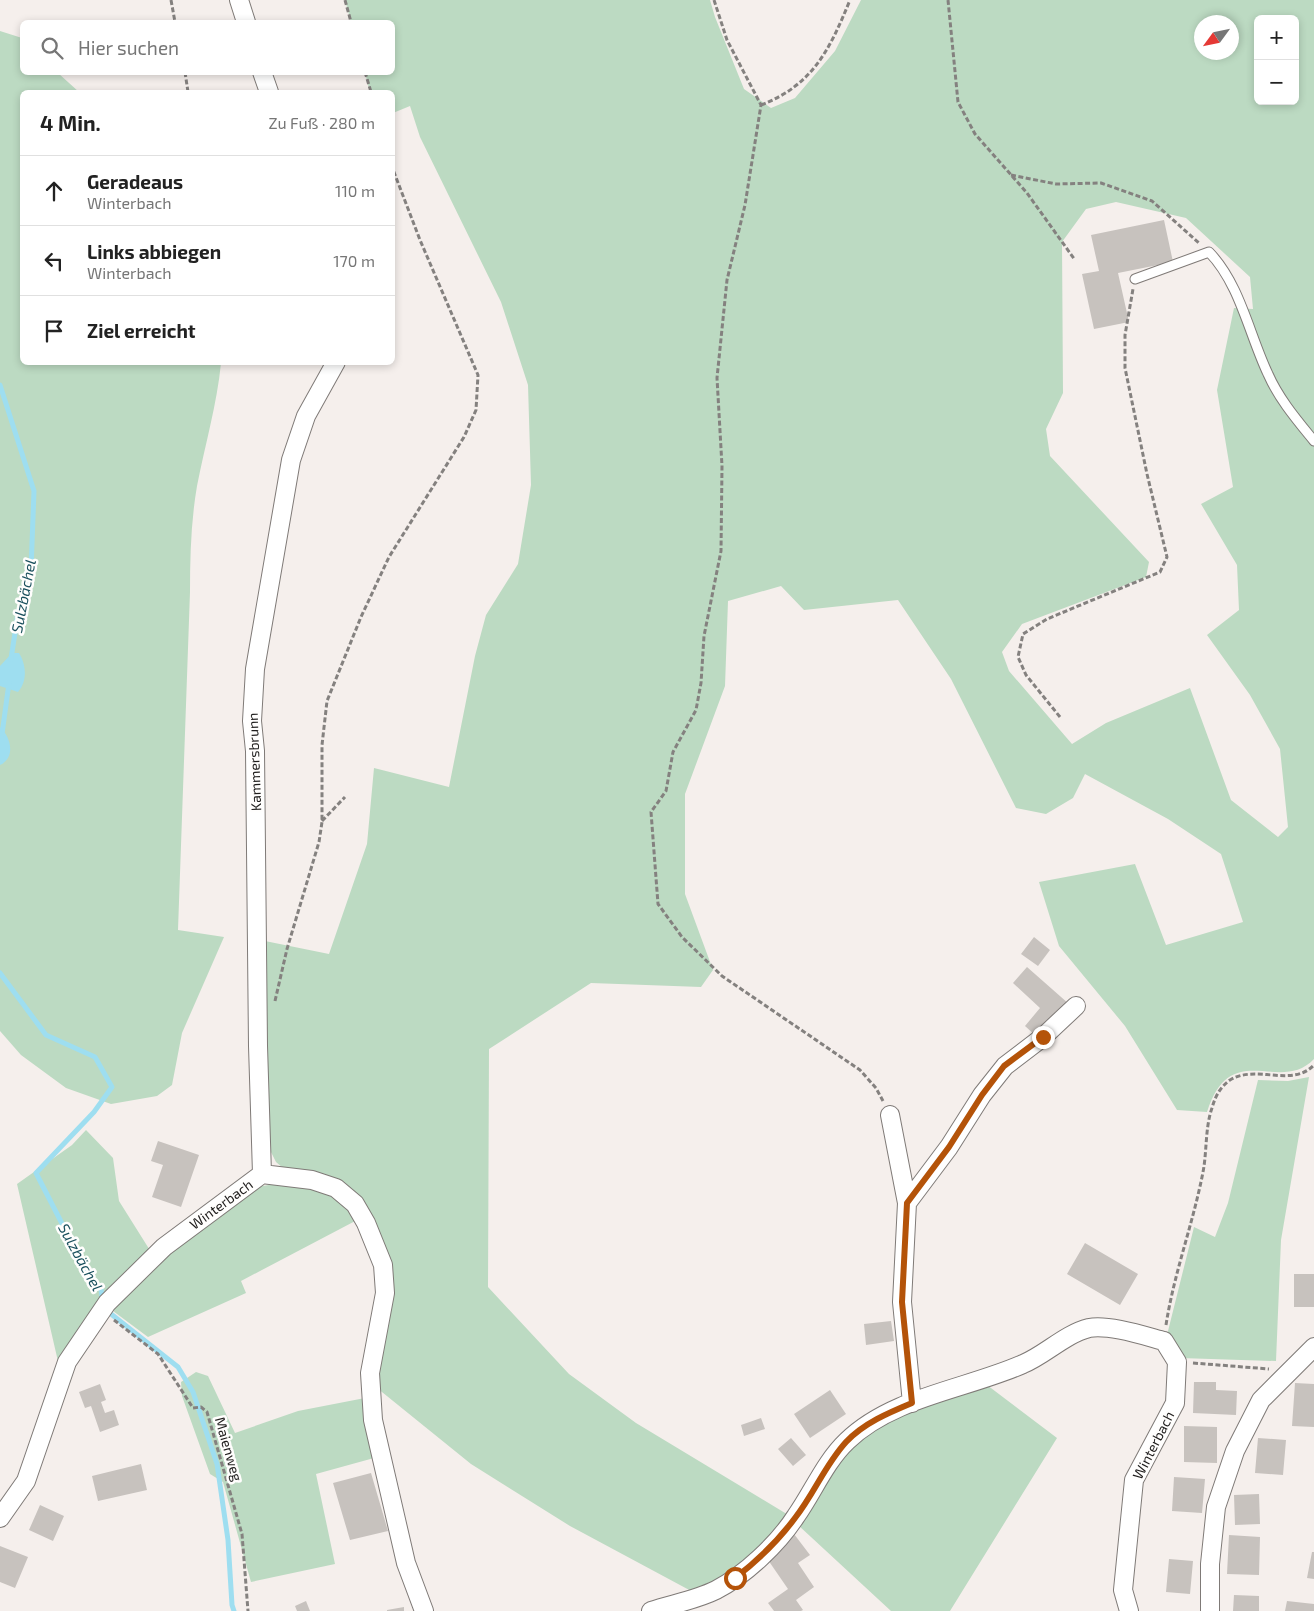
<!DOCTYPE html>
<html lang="de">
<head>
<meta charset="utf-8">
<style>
	body { margin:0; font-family:"Exo 2",sans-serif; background:#f2f2f2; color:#222 }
	.controls { position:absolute; right:15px; top:15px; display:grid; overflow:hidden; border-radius:8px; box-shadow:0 2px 8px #0003 }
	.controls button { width:45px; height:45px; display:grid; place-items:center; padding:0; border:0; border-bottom:1px solid #e0e0e0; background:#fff; color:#222; font:25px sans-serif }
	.compass { position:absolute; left:1194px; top:15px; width:45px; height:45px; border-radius:50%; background:#fff; box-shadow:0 2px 8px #0003; rotate:237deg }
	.stop { position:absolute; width:15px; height:15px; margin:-11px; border:4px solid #b45309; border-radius:50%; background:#fff }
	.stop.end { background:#b45309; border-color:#fff; box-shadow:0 1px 5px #0008 }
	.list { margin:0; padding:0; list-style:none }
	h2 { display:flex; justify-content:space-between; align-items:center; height:65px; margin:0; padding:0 20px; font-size:21px }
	h2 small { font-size:16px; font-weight:400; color:#767676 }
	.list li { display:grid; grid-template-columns:32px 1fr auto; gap:15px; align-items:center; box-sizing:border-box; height:70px; padding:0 20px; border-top:1px solid #e0e0e0 }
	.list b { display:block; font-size:19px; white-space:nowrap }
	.list p { margin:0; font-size:16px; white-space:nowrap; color:#767676 }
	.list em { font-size:16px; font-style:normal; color:#767676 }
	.icon { flex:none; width:28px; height:28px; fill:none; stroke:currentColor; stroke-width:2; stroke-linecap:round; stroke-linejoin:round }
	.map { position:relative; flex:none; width:1314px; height:1611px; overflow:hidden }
	.search { position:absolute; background:#fff; box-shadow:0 2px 8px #0003; left:20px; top:20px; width:375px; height:55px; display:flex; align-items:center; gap:12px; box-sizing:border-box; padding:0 18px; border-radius:8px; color:#767676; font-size:19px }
	.panel { position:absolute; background:#fff; box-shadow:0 2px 8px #0003; left:20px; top:90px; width:375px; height:275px; border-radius:8px }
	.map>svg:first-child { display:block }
	.green { fill:#bcdac2; fill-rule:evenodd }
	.water { fill:#9edef0 }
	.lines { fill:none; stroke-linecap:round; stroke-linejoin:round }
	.stream { stroke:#9edef0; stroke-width:5 }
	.building { fill:#c7c2be }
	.lane-casing { stroke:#7f7a77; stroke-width:11 }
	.street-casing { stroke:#7f7a77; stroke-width:20 }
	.path { stroke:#84817f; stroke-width:3; stroke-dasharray:5 2.5; stroke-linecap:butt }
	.lane { stroke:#fff; stroke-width:9 }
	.street { stroke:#fff; stroke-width:18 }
	.route { stroke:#b45309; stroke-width:6 }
	.labels { text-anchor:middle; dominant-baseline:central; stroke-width:5; stroke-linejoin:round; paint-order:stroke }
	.street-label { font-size:14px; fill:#1f1d1c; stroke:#fffefd }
	.water-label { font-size:15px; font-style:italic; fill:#1a505d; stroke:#fffefd }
</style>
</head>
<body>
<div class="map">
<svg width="1314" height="1611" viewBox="0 0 1314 1611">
	<rect width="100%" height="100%" fill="#f5efec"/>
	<path class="green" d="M345,0h365l5,17 29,72 27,19 24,-10 40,-47 26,-51h453v1059c-34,36 -83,-22 -107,53l-30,-2 -52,-84 -66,-80 -20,-64 96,-18 31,81 77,-23 -22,-68 -53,-35 -83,-45 -12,24 -27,16 -30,-6 -65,-129 -53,-79 -94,10 -23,-24 -53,15 -3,85 -40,108v100l28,76 -12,17 -110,-4 -102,66 -1,238 81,87 67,49 154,93 -56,56 -41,20 -123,-66 -99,-62 -94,-76 14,-96 -47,-107 -21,-11 -40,-6 -7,-6 -6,-12 -7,-86 2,-123 64,13 38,-110 7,-76 75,19 26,-131 11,-41 32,-51 13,-79 -3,-100 -27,-83 -81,-165 -10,-31 -17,7 -1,-21h-22l-5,-19 27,-1v-50h-41zM1258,19h37v82h-37zM1202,22h30v30h-30zM1116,202l70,16 64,59 3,32 -19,-1 -17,82 16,97 -32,17 36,61 2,45 -32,25 43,60 30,54 8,78 -10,10 -47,-37 -41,-112 -84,35 -34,21 -63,-73 -7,-19 20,-28 124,-47 3,-15 -99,-106 -4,-27 17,-36 -1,-151 24,-33z
		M0,31l22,7v34l36,1 21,19h-57v270l199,1c-4,41 -16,82 -24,123 -6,35 -7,70 -7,106l-12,338 46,7 -42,96 -10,52 -15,11 -46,8 -45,-16 -45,-33 -21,-24z
		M1309,1077l-28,163 -5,121 -96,-3 -13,-23 27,-108 21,10 13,-34 30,-123 30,1z
		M86,1130l27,28 6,43 32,51 -91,118 -43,-186 55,-39z
		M286,1182l46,10 27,27 -118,62 5,12 -98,44 -39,-29 59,-58 89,-63z
		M196,1372l12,4 27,57 63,-22 67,-13 9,60 -58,16 19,90 -84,18 -28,-100 -13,-8 -28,-78 -1,-14z
		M987,1385l70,53 -107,173h-59l-93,-86 33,-56 49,-48z"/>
	<path class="water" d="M12,653h7c7,11 9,28 -1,39l-18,-6v-20z
		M0,727c11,10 16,31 0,38z"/>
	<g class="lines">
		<path class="stream" d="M0,385l34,106 -3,79 -13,43 -7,46
			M2,734l7,-51
			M0,973l46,62 49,22 17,30 -18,25 -58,61 53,103 12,13 2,14
			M106,1310l72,57 15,25 24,72 11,76 4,65 2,6"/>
	</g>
	<path class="building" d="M1164,220l9,42 -55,11 11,49 -35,7 -12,-55 17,-3 -8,-36z
		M1034,937l16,13 -12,16 -17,-12z
		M1027,967l42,37 -33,32 -11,-10 15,-18 -27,-25z
		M158,1141l41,14 -18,52 -29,-10 11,-32 -12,-4z
		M1085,1243l53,31 -18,31 -53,-31z
		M1294,1274h20v33h-20z
		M891,1321l3,20 -28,4 -2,-21z
		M1194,1382h22v8l21,1 -1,24 -43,-2z
		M1295,1383l19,1v43l-22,-1z
		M100,1384l6,16 -5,2 4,11 9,-3 5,15 -19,7 -9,-26 -6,2 -6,-16z
		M830,1390l16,24 -36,24 -16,-24z
		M761,1418l4,11 -21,7 -3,-11z
		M1184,1426l33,1v36l-33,-1z
		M791,1438l15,17 -13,11 -15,-17z
		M1258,1438l28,2 -3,35 -28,-2z
		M141,1464l6,26 -49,11 -6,-25z
		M371,1473l17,58 -38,9 -17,-57z
		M1174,1477l31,2 -3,34 -30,-2z
		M1259,1494l1,30 -25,1 -1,-30z
		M40,1505l24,11 -11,25 -24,-11z
		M794,1534l16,21 -12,8 16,24 -18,13 7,10 -2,1h-27l-6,-8 20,-14 -22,-32z
		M1229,1535l31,2 -1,38 -32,-1z
		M0,1546l28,11 -13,31 -15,-6z
		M1312,1552h2v27l-7,-1z
		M1169,1559l24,2 -3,33 -24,-2z
		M1234,1595l25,1v15h-26z
		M306,1601l4,10h-13l-2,-5z
		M1287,1601l27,3v7h-29z
		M404,1607v4h-17v-1z"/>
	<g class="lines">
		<defs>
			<path id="lane" d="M1135,279l74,-27c31,32 40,82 59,122 11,25 29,46 46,67"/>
			<path id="street" d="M239,0l7,22
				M262,72l7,20
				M890,1115l17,88 -5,99 10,101
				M262,1174l-4,-128 -3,-295 -3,-30 3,-52 36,-209 15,-44 30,-54
				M907,1203l42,-56 33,-52 23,-29 38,-29 33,-31
				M0,1518l26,-37 41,-119 40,-59 57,-56 98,-73 50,6 24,8 19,16 11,19 17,42 2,28 -15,80 3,47 33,143 18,48
				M651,1611c21,-7 45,-11 65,-21 29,-15 62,-46 80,-74 17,-24 29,-54 51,-75 45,-44 120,-52 176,-77 22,-9 42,-30 66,-36 19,-4 56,8 75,13l13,21 -2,41 -41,77 -11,110 6,21
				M1210,1611v-47l6,-57 19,-56 26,-51 53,-53"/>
		</defs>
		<use href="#lane" class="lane-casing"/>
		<use href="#street" class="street-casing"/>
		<path class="path" d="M171,0l4,22
			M345,0l6,22
			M714,0l13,40 34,65 -16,100 -18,75 -10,98 5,88 -1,85 -17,85 -3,47 -5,27 -23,42 -7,39 -15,21 7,92 24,33 40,39 138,94 16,18 7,13
			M948,0l10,102 17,32 52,59 48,67
			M185,72l3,20
			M365,72l6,20
			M761,105c52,-20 69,-56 89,-105
			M1011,175l45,9 45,-1 51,18 48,43
			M1060,717l-34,-42 -8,-18 5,-23 24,-15 113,-47 7,-15 -20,-83 -22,-106v-33l8,-46
			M322,821l23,-24
			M275,1001l12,-52 32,-107 3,-20v-77l5,-44 34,-84 28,-60 75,-120 12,-27 2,-35 -58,-135 -28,-73
			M114,1320l44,34 35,54 8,-1 6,5 35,122 6,77
			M1166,1325c8,-52 27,-101 37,-153 4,-20 2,-44 9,-64 3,-11 8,-21 18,-28 26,-16 62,8 84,-15
			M1193,1363l76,6"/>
		<use href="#lane" class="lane"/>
		<use href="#street" class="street"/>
	</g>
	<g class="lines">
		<path class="route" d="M735,1578c22,-17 43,-37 60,-60 19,-24 30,-53 51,-76 18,-19 42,-29 66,-39l-10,-101 5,-99 42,-56 33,-52 22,-29 39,-29"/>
	</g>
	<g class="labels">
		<g class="street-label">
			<text transform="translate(254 762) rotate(-92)">Kammersbrunn</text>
			<text transform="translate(221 1204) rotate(-36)">Winterbach</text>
			<text transform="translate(1153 1445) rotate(-63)">Winterbach</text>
			<text transform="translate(229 1449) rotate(74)">Maienweg</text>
		</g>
		<g class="water-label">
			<text transform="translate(23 596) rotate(-79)">Sulzbächel</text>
			<text transform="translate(81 1257) rotate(61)">Sulzbächel</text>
		</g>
	</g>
</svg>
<div class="controls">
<button>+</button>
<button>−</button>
</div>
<svg class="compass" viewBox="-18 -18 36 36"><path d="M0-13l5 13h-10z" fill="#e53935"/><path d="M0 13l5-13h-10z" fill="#767676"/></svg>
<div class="stop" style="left:735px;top:1578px"></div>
<div class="stop end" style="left:1043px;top:1037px"></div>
<div class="search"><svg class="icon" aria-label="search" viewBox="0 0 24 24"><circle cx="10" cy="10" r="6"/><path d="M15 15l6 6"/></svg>Hier suchen</div>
<section class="panel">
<h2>4 Min.<small>Zu Fuß · 280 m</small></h2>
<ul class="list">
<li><svg class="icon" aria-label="ahead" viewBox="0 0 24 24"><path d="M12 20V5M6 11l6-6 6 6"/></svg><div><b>Geradeaus</b><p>Winterbach</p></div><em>110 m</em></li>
<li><svg class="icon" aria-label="left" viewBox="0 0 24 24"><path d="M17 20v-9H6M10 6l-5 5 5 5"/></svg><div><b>Links abbiegen</b><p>Winterbach</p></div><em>170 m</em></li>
<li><svg class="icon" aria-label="arrive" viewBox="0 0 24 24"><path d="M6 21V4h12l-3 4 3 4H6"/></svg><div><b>Ziel erreicht</b></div></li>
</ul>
</section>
</div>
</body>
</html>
